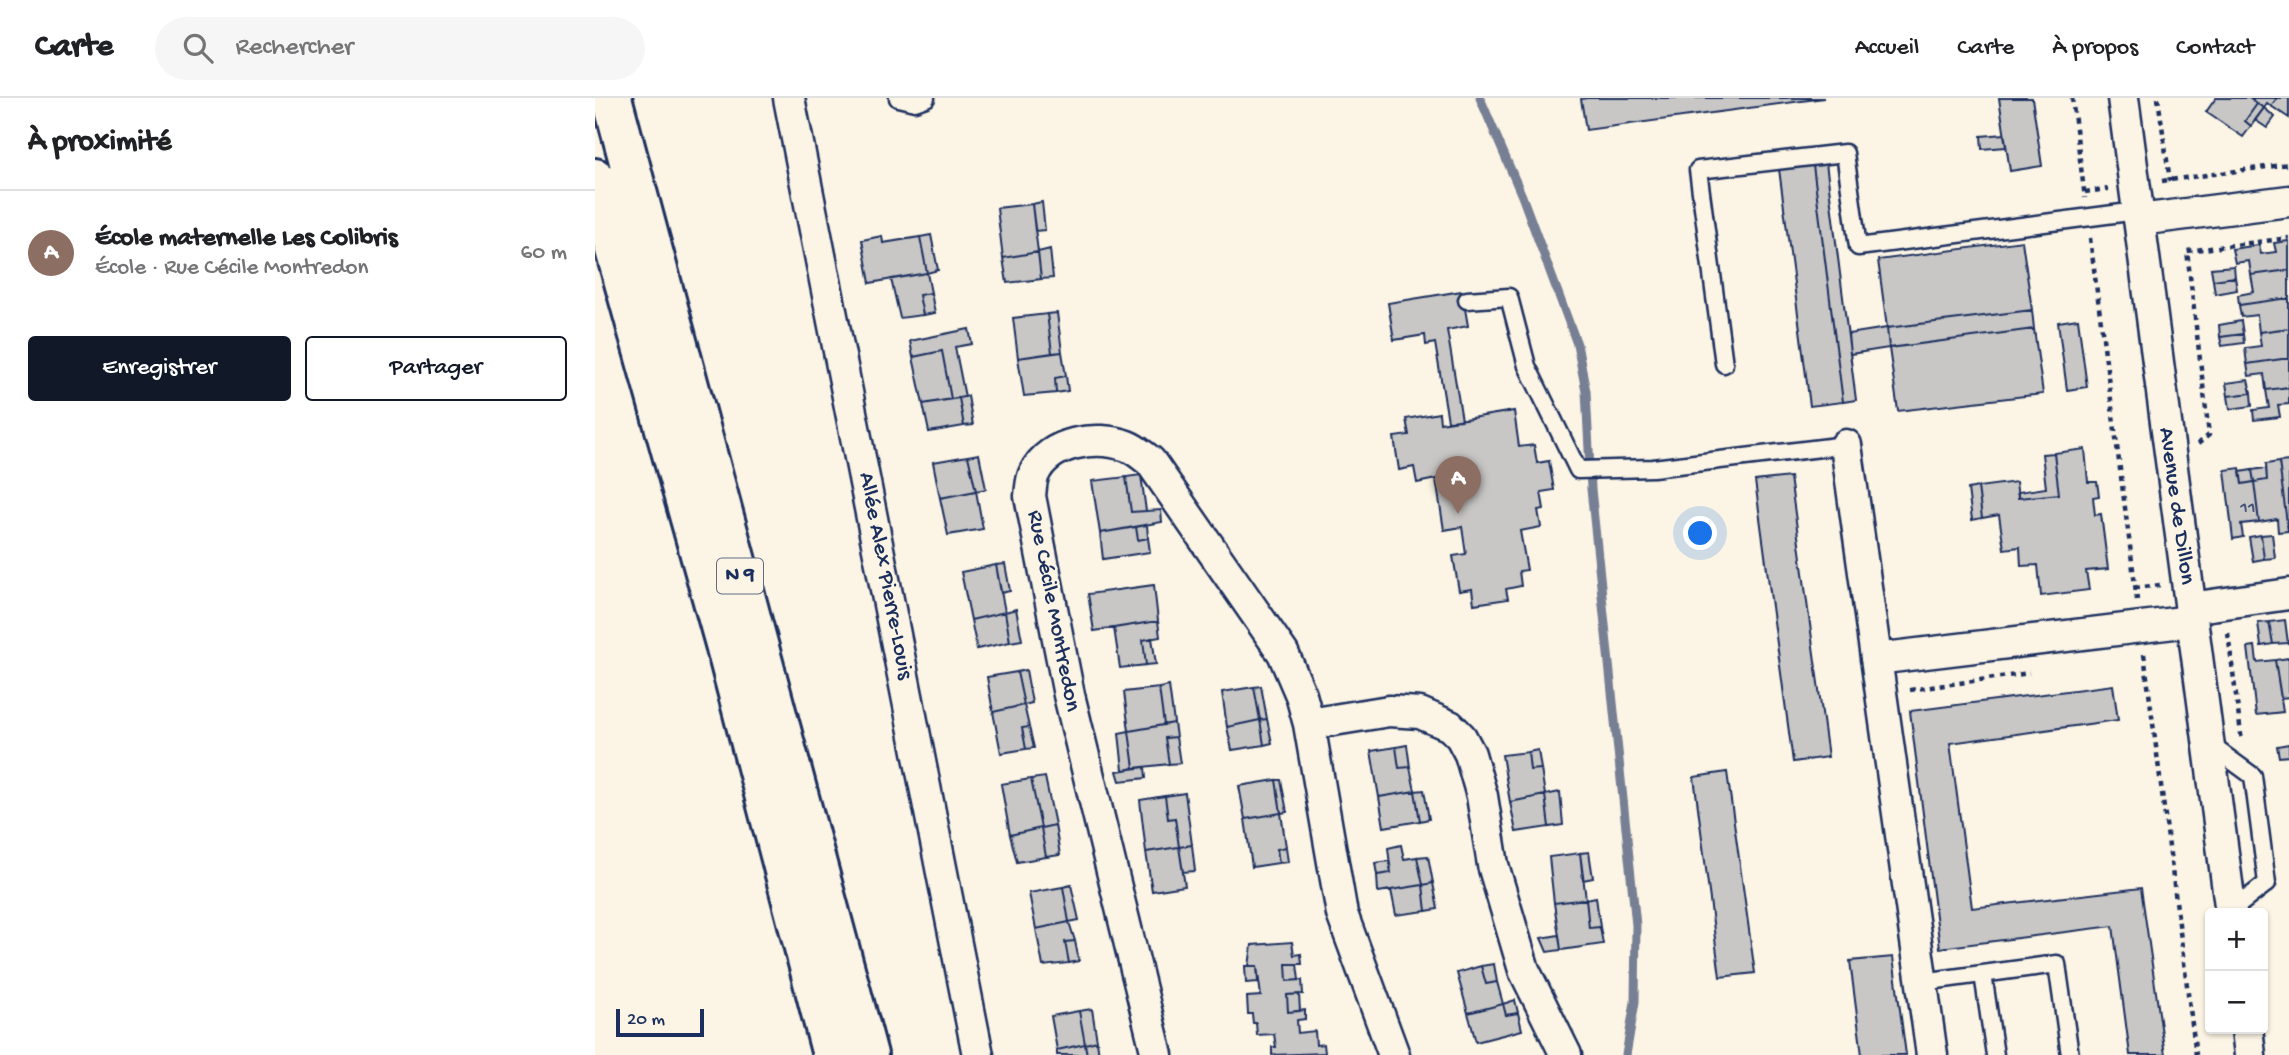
<!DOCTYPE html>
<html lang="fr">
<head>
<meta charset="utf-8">
<style>
	body { margin:0; font-family:"Gochi Hand",sans-serif; background:#f6f6f6; color:#202124 }
	.controls { position:absolute; right:21px; bottom:21px; display:grid; overflow:hidden; border-radius:7px; box-shadow:0 2px 5px #0004 }
	.controls button { width:63px; height:63px; display:grid; place-items:center; padding:0; border:0; border-bottom:2px solid #e0e0e0; background:#fff; color:#202124; font:35px sans-serif }
	.scale { position:absolute; left:21px; bottom:18px; width:88px; box-sizing:border-box; padding-left:7px; border:4px solid #1b2f5e; border-top:0; font-size:19px; line-height:24px; white-space:nowrap; color:#1b2f5e; -webkit-text-stroke:5px #fcf5e5; paint-order:stroke }
	.you { position:absolute; left:1106px; top:436px; width:24px; height:24px; margin:-18px; border:5px solid #fff; border-radius:50%; background:#1a73e8; box-shadow:0 0 0 10px #1a73e833 }
	.badge { display:grid; place-items:center; width:46px; height:46px; border-radius:50%; background:#111827; color:#fff; font-size:23px; font-weight:700 }
	.pin { position:absolute; translate:-50% -58px; filter:drop-shadow(0 2px 4px #0008) }
	.pin::after { content:''; position:absolute; top:37px; width:24px; height:21px; background:inherit; clip-path:polygon(0 0,100% 0,50% 100%) }
	.list { margin:0; padding:0; list-style:none }
	h2 { display:flex; justify-content:space-between; align-items:center; height:91px; margin:0; padding:0 28px; font-size:30px }
	h2 small { font-size:23px; font-weight:400; color:#757577 }
	.list li { display:grid; grid-template-columns:46px 1fr auto; gap:21px; align-items:center; box-sizing:border-box; height:126px; padding:0 28px; border-top:2px solid #e0e0e0 }
	.list b { display:block; font-size:26px; white-space:nowrap }
	.list p { margin:0; font-size:23px; white-space:nowrap; color:#757577 }
	.list em { font-size:23px; font-style:normal; color:#757577 }
	.actions { display:flex; gap:14px; padding:21px 28px }
	.actions a { flex:1; padding:16px 0; border:2px solid #111827; border-radius:7px; text-align:center; font-size:24px; color:#111827 }
	.actions .main { background:#111827; color:#fff }
	.icon { flex:none; width:38px; height:38px; fill:none; stroke:currentColor; stroke-width:2; stroke-linecap:round; stroke-linejoin:round }
	.map { position:relative; flex:none; width:1694px; height:957px; overflow:hidden }
	header { display:flex; align-items:center; gap:42px; box-sizing:border-box; height:98px; padding:0 35px; background:#fff; border-bottom:2px solid #e0e0e0 }
	header strong { font-size:33px }
	nav { display:flex; gap:38px; margin-inline-start:auto; font-size:24px }
	.search { width:490px; height:63px; background:#f6f6f6; display:flex; align-items:center; gap:18px; box-sizing:border-box; padding:0 24px; border-radius:38px; color:#757577; font-size:26px }
	main { display:flex }
	aside { flex:1; background:#fff }
	.map>svg:first-child { display:block }
	.lines { fill:none; stroke-linecap:round; stroke-linejoin:round }
	.stream { stroke:#767f94; stroke-width:9 }
	.building { fill:#c8c7c6; stroke:#1b2f5e; stroke-width:2 }
	.service-casing { stroke:#1b2f5e; stroke-width:21 }
	.minor-casing { stroke:#1b2f5e; stroke-width:35 }
	.primary-casing { stroke:#1b2f5e; stroke-width:44 }
	.path { stroke:#1b2f5e; stroke-width:4.5; stroke-dasharray:5 5; stroke-linecap:butt }
	.service { stroke:#fcf5e5; stroke-width:16 }
	.minor { stroke:#fcf5e5; stroke-width:30 }
	.primary { stroke:#fcf5e5; stroke-width:38 }
	.labels { text-anchor:middle; dominant-baseline:central; stroke-width:5; stroke-linejoin:round; paint-order:stroke }
	.number-label { font-size:19px; fill:#465578 }
	.shield { fill:#fcf5e5; stroke:#5e6a86; stroke-width:2 }
	.shield-label { font-size:21px; font-weight:bold; fill:#1b2f5e }
	.street-label { font-size:23px; fill:#1b2f5e; stroke:#fcf5e5 }
</style>
</head>
<body>
<header>
<strong>Carte</strong>
<div class="search"><svg class="icon" aria-label="search" viewBox="0 0 24 24"><circle cx="10" cy="10" r="6"/><path d="M15 15l6 6"/></svg>Rechercher</div>
<nav><a>Accueil</a><a>Carte</a><a>À propos</a><a>Contact</a></nav>
</header>
<main>
<aside>
<h2>À proximité<small></small></h2>
<ul class="list">
<li><span class="badge" style="background:#8d6e63">A</span><div><b>École maternelle Les Colibris</b><p>École · Rue Cécile Montredon</p></div><em>60 m</em></li>
</ul>
<div class="actions"><a class="main">Enregistrer</a><a>Partager</a></div>
</aside>
<div class="map">
<svg width="1694" height="957" viewBox="0 0 1694 957">
	<rect width="100%" height="100%" fill="#fcf5e5"/>
	<filter id="ink" filterUnits="userSpaceOnUse"><feTurbulence type="fractalNoise" baseFrequency=".0143" numOctaves="2"/><feDisplacementMap in="SourceGraphic" scale="14" xChannelSelector="R" yChannelSelector="G"/><feConvolveMatrix kernelMatrix="1 2 1 2 8 2 1 2 1" color-interpolation-filters="sRGB"/></filter>
	<g filter="url(#ink)">
		<g class="lines">
			<path class="stream" d="M885,0l42,98 55,148 9,47 5,98 45,436 -1,77 -9,53"/>
		</g>
		<path class="building" d="M992,0h237l-238,32 -5,-31z
			M1404,0h33l10,68 -32,5z
			M1621,0h33l8,6 -12,17 6,5 -8,11 -37,-25z
			M1654,0h28l-6,8 -4,-3 -3,5z
			M1682,0h12v20l-18,-12z
			M1662,6l7,4 -13,18 -6,-5z
			M1669,10l11,9 -8,11 -12,-8z
			M1409,36l2,13 -24,2 -1,-13z
			M1231,65l30,237 -13,2 -30,-237z
			M1218,67l30,237 -33,4 -31,-237z
			M447,104l3,28 -10,1 -3,-27z
			M437,106l6,48 -35,6 -6,-50z
			M336,137l7,35 -11,3 -7,-36z
			M287,138l1,7 37,-6 7,36 -57,10 -8,-43z
			M1427,143l10,69 -145,18 -9,-68z
			M1694,143v29l-38,5 -2,-14 -14,2 -3,-14 27,-4 2,9 15,-2 -2,-9z
			M455,151l3,29 -12,1 -3,-27z
			M443,154l3,27 -34,4 -4,-25z
			M1639,168l1,11 -22,3 -2,-12z
			M1694,172v28l-50,7 -1,-10 16,-3 -3,-17z
			M332,175l4,20 -12,2 4,20 -23,3 -9,-39z
			M1640,179l2,13 -22,4 -2,-14z
			M867,193l6,35 -21,4 15,90 -14,1 -13,-78 -9,2 -1,-10 -31,5 -6,-37z
			M336,195l4,20 -12,2 -4,-20z
			M1694,200v30l-30,4 -2,-17 -16,2 -2,-12z
			M1437,212l2,19 -145,19 -2,-20z
			M462,215l5,39 -10,1 -5,-39z
			M452,216l5,39 -34,5 -5,-40z
			M1483,221l9,68 -20,3 -9,-68z
			M1646,223l2,13 -23,3 -1,-12z
			M1292,230l2,20 -39,6 -2,-20z
			M1694,230v30l-42,6 -2,-16 16,-2 -2,-14z
			M374,231l3,15 -17,3 10,50 -14,2 -9,-48 -29,6 -3,-16z
			M1439,231l9,65 -145,17 -9,-63z
			M1648,236l1,9 -22,3 -2,-9z
			M347,253l9,48 -28,5 -10,-47z
			M467,254l4,24 -11,2 1,15 -32,3 -6,-38z
			M1694,260v29l-23,3 -2,-16 -15,2 -2,-12z
			M471,278l2,15 -12,2 -1,-15z
			M1653,282l3,13 -23,3 -2,-13z
			M1694,289v17l-11,1 2,12 -26,3 -1,-10 16,-2 -3,-18z
			M1656,295l1,13 -22,3 -2,-13z
			M373,298l5,29 -9,1 -5,-28z
			M364,300l5,28 -35,6 -6,-28z
			M919,313l5,36 15,-2 3,18 12,-2 5,29 -13,2 3,17 -6,1 3,17 -21,4 7,39 -8,1 2,15 -15,3 2,10 -34,5 -2,-15 -13,2 -6,-35 13,-2 -4,-27 -18,3 -8,-51 -19,4 -3,-16 -15,3 -5,-33 15,-2 -3,-16 33,-6 1,10z
			M1490,351l3,33h9l2,14 -6,1 2,18 6,-1 7,55 -22,2 3,19 -48,6 -3,-31 -17,1 -1,-19 -16,2 -5,-34 -17,3 -4,-31 38,-5 2,16 41,-4 -5,-41z
			M1459,355l5,41 -41,4v-6l28,-4 -4,-34z
			M384,356l7,35 -10,2 -8,-35z
			M373,358l8,35 -36,7 -7,-36z
			M1694,363v70h-1l-9,-69z
			M1684,364l9,69 -10,1 -1,-13 -18,3 -5,-40 13,-2 -1,-16z
			M1645,370l2,16 12,-2 5,40 -18,2 2,13 -10,2 -8,-69z
			M1671,370l1,12 -13,2 -2,-12z
			M1657,372l2,12 -12,2 -2,-12z
			M546,377l5,36 -15,1 -5,-35z
			M531,379l5,35 30,-2 1,12 -62,11 -8,-52z
			M1195,379l38,280 -35,5 -38,-281z
			M1383,389l4,31 -10,2 -4,-31z
			M381,393l7,38 -35,6 -8,-37z
			M552,427l1,13 -10,2 -2,-13z
			M541,429l2,13 10,-2 2,14 -47,7 -3,-26z
			M1677,436l3,24 -11,1 -3,-24z
			M1666,437l3,24 -11,2 -4,-24z
			M410,466l5,27 -9,2 -5,-28z
			M401,467l9,47 -34,8 -10,-48z
			M559,487l4,36 -64,10 -6,-37z
			M421,511l6,31 -12,2 -5,-30z
			M410,514l5,30 -33,7 -6,-29z
			M1690,522l3,23 -15,1 -4,-22z
			M563,523l2,16 -17,3 3,25 -26,3 -6,-40z
			M1674,524l4,22 -12,2 -3,-23z
			M557,540l4,26 -10,1 -3,-25z
			M1660,548l2,16 18,-2 8,52 -27,3 -8,-68z
			M1694,560v39l-8,1 -6,-38z
			M431,572l6,33 -8,2 -7,-33z
			M422,574l7,33 -31,7 -6,-35z
			M1518,587l5,35 -168,23 22,165 169,-20 24,167h-35l-17,-129 -173,22 -30,-237z
			M574,588l5,37 -10,2 -5,-37z
			M666,588l6,33 -7,1 -6,-33z
			M659,589l6,33 -33,7 -5,-35z
			M564,590l5,37 -35,6 -5,-39z
			M429,607l5,22 -7,1 4,21 -25,4 -8,-41z
			M672,621l5,24 -8,2 -4,-25z
			M665,622l4,25 -32,5 -5,-23z
			M579,625l2,14 -11,1 4,26 -35,4 -5,-37z
			M434,629l5,21 -8,1 -4,-21z
			M534,633l5,37 -11,2 -4,-37z
			M581,639l4,26 -11,1 -4,-26z
			M1694,646v12l-10,1 -2,-11z
			M812,647l3,22 -11,1 -3,-21z
			M801,649l3,21 11,-1 5,24 -36,6 -8,-46z
			M943,652l3,19 -11,1 -2,-18z
			M933,654l2,18 11,-1 4,26 -35,7 -8,-47z
			M550,669l1,11 -26,3 -3,-10z
			M1132,674l28,201 -35,4 -26,-200z
			M450,679l10,48 -14,3 -10,-49z
			M436,681l10,49 -31,7 -9,-51z
			M681,682h5l6,32 -6,1z
			M681,682l5,33 -36,6 -6,-33z
			M829,692l5,29 -9,2 -5,-30z
			M820,693l5,30 -36,6 -5,-30z
			M965,694l3,33 -14,2 -4,-32z
			M590,695l7,52 -13,2 -4,-29 -7,1 -3,-23z
			M950,697l4,32 -33,5 -6,-30z
			M570,698l3,23 7,-1 4,29 -33,5 -6,-52z
			M686,715l5,34 -9,2 2,14 -27,4 -7,-48z
			M460,727l5,30 -14,2 -5,-29z
			M446,730l5,29 -29,5 -7,-27z
			M597,747l3,26 -12,1 -4,-25z
			M806,747l3,14 13,-2 6,28 -45,7 -1,-17 14,-2 -3,-25z
			M584,749l6,39 -33,5 -6,-39z
			M691,749l2,15 -9,1 -2,-14z
			M994,754l4,26 -10,2 -3,-27z
			M985,755l6,46 -32,4 -5,-46z
			M833,758l5,27 -10,2 -6,-28z
			M794,763l2,12 -14,2 -2,-12z
			M838,785l5,26 -12,2 -3,-26z
			M476,787l8,35 -10,2 -6,-35z
			M828,787l3,26 -30,4 -5,-25z
			M468,789l6,35 -33,7 -7,-36z
			M1001,799l4,30 -11,1 -3,-29z
			M991,801l3,29 11,-1 3,17 -42,6 -7,-47z
			M474,824l6,19 -10,1 4,21 -26,3 -7,-37z
			M964,837l2,15 -14,2 -6,-14z
			M480,843l4,20 -10,2 -4,-21z
			M697,844l2,13 7,-1 1,10h-16l1,17 15,-1 1,14 -16,1 1,17 17,-2v9l-8,1 1,13 17,-2 1,14 8,-1 1,9 -53,2v-8h4l-2,-13 -17,1 -1,-12h-3l-1,-9h-4l-1,-17 14,-1 -4,-30h-8l3,-21z
			M1298,859l13,98h-44l-12,-94z
			M691,866h11l2,16 -12,1z
			M899,866l3,18 -11,2 -5,-18z
			M650,868h12l1,16 -12,1z
			M886,868l5,18 11,-2 6,22 -35,9 -11,-40z
			M704,896l1,17 -12,1 -1,-17z
			M920,902l3,13 -12,2 -3,-11z
			M908,906l3,11 12,-2 4,17 -46,12 -8,-29z
			M497,911l5,32 -12,3 -6,-33z
			M484,913l6,33 -28,6 -6,-34z
			M502,943l2,14h-12l-2,-11z
			M490,946l2,11h-30v-5z"/>
		<g class="lines">
			<defs>
				<path id="service" d="M303,0l17,4 11,-4
					M872,202l42,-3 18,69 51,104 75,-2 193,-23
					M1129,266l-26,-194 147,-17 13,94 279,-36
					M1614,646l44,32 14,107 -36,28
					M1388,876l12,81
					M1327,884l135,-18 13,91"/>
				<path id="minor" d="M194,0l189,957
					M1528,0l108,815
					M1544,122l150,-19
					M1251,347l86,610
					M1595,510l99,-14
					M1281,561l315,-38
					M714,626l80,-13 31,2 30,13 11,11 9,17 12,42 11,69 31,105 42,85
					M1652,931l3,26
					M562,957l-88,-360 -39,-199c1,-7 1,-16 4,-22 15,-33 63,-39 93,-28 8,3 16,10 23,15l133,192 18,42 8,29 33,190 52,141"/>
				<path id="primary" d="M17,0l256,957
					M0,80l130,466 107,411"/>
			</defs>
			<use href="#service" class="service-casing"/>
			<use href="#minor" class="minor-casing"/>
			<use href="#primary" class="primary-casing"/>
			<path class="path" d="M1477,0l13,100
				M1563,0l12,83
				M1567,83l127,-17
				M1490,94l23,-3
				M1495,140l47,362
				M1603,346l11,-9 -22,-184 102,-13
				M1540,490l25,-3
				M1633,535l14,109
				M1549,556l52,401
				M1315,592l119,-17"/>
			<use href="#service" class="service"/>
			<use href="#minor" class="minor"/>
			<use href="#primary" class="primary"/>
		</g>
	</g>
	<g class="labels">
		<g class="number-label">
			<text x="1653" y="410">11</text>
		</g>
		<rect class="shield" x="122" y="460.5" width="46" height="35" rx="5"/>
		<g class="shield-label">
			<text x="145" y="478">N 9</text>
		</g>
		<g class="street-label">
			<text transform="translate(1581 408) rotate(82)">Avenue de Dillon</text>
			<text transform="translate(290 478) rotate(79)">Allée Alex Pierre-Louis</text>
			<text transform="translate(458 513) rotate(79)">Rue Cécile Montredon</text>
		</g>
	</g>
</svg>
<div class="controls">
<button>+</button>
<button>−</button>
</div>
<div class="scale">20 m</div>
<div class="you"></div>
<div class="pin badge" style="left:863px;top:416px;background:#8d6e63">A</div>
</div>
</main>
</body>
</html>
